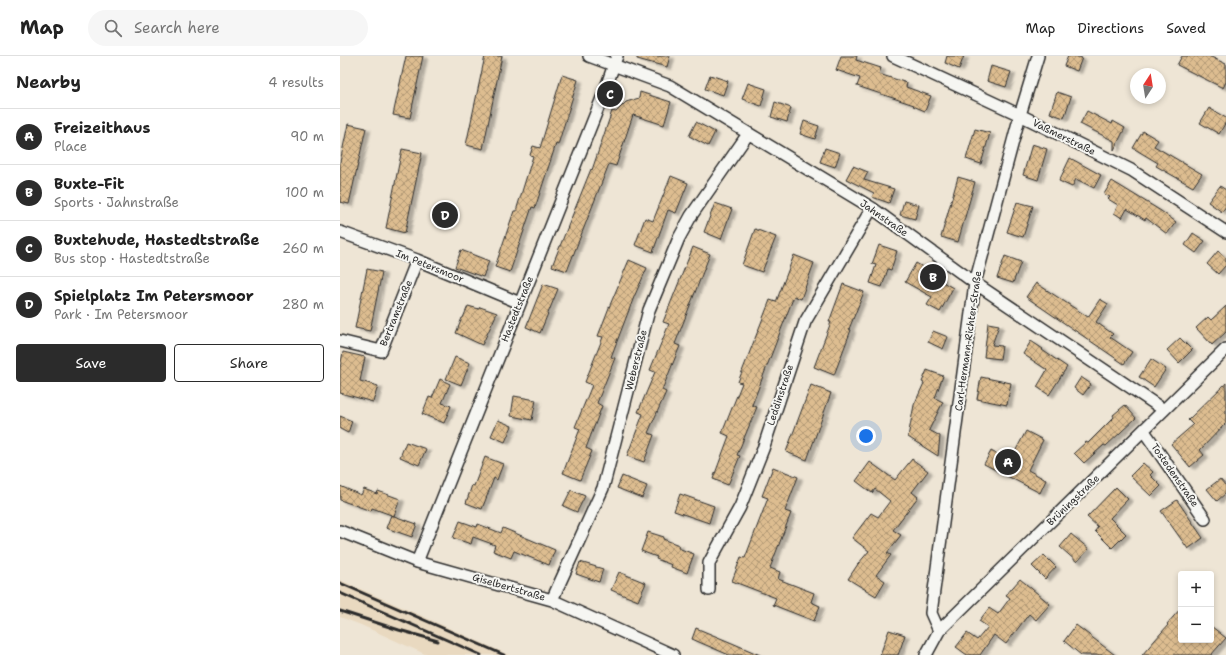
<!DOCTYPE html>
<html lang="en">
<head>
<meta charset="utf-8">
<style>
	body { margin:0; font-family:"Shantell Sans",sans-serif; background:#f6f6f6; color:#222 }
	.controls { position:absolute; right:12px; bottom:12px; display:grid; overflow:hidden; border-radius:4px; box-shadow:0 2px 6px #0003 }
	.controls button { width:36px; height:36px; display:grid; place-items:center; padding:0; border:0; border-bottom:1px solid #e0e0e0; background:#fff; color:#222; font:20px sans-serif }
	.compass { position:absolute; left:790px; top:12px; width:36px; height:36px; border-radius:50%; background:#fff; box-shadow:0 2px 6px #0003; rotate:12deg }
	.you { position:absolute; left:526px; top:380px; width:14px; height:14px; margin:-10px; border:3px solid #fff; border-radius:50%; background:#1a73e8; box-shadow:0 0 0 6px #1a73e833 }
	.badge { display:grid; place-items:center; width:26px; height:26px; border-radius:50%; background:#2b2b2b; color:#fff; font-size:13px; font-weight:700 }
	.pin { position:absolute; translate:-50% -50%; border:2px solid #fff; box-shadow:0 1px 4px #0006 }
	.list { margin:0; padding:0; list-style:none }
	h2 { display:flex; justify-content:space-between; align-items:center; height:52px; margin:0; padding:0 16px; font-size:17px }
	h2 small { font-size:13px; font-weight:400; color:#767676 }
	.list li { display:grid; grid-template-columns:26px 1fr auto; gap:12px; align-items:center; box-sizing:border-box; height:56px; padding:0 16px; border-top:1px solid #e0e0e0 }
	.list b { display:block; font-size:15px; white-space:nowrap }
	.list p { margin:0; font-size:13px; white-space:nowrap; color:#767676 }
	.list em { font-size:13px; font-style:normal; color:#767676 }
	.actions { display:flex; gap:8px; padding:12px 16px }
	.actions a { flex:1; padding:9px 0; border:1px solid #2b2b2b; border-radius:4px; text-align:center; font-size:14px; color:#2b2b2b }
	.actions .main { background:#2b2b2b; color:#fff }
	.icon { flex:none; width:22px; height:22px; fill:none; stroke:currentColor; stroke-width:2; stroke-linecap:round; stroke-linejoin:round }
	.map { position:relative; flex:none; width:886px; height:599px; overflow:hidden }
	header { display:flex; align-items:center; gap:24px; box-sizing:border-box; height:56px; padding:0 20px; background:#fff; border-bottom:1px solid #e0e0e0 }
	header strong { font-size:19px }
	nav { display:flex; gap:22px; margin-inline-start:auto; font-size:14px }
	.search { width:280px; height:36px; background:#f6f6f6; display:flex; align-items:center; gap:10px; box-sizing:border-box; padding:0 14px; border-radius:22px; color:#767676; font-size:15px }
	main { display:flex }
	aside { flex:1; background:#fff }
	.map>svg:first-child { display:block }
	.built { fill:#e9d9c0 }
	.building { fill:url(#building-cross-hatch); stroke:#2b2b2b; filter:url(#shadow) }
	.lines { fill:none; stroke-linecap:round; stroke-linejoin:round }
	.street-casing { stroke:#2b2b2b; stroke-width:14 }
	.street { stroke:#f6f6f2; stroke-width:11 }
	.rail { stroke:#2b2b2b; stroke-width:3 }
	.labels { text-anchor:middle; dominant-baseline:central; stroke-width:4; stroke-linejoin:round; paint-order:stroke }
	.street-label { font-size:10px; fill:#2b2b2b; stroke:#f6f6f2 }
</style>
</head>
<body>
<header>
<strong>Map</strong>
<div class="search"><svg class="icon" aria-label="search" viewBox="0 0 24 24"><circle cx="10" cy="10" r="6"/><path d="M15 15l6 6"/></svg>Search here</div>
<nav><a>Map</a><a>Directions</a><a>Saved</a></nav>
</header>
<main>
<aside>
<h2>Nearby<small>4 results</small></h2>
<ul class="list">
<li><span class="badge">A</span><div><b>Freizeithaus</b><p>Place</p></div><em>90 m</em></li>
<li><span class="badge">B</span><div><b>Buxte-Fit</b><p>Sports · Jahnstraße</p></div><em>100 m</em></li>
<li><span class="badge">C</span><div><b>Buxtehude, Hastedtstraße</b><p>Bus stop · Hastedtstraße</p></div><em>260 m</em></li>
<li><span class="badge">D</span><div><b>Spielplatz Im Petersmoor</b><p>Park · Im Petersmoor</p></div><em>280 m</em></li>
</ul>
<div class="actions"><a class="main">Save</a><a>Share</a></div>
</aside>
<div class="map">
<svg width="886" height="599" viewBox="0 0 886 599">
	<defs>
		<pattern id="building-cross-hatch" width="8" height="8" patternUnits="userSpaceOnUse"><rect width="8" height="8" fill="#ddbd90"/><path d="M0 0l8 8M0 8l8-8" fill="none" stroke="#b39a76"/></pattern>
		<filter id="shadow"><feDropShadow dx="4.5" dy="2.5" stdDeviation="1" flood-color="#0004"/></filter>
	</defs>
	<rect width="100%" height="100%" fill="#eee5d5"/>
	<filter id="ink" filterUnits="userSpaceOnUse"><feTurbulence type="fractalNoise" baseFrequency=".025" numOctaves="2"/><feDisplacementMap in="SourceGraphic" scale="8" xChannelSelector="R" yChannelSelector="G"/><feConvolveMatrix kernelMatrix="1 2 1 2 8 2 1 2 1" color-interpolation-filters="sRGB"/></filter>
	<g filter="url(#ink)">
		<path class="built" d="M0,524l82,36 87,39h-82l-66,-30 -21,-8z"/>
		<path class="building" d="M66,0h17l-13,62 -17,-3z
			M145,0h17l-19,93 -17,-4z
			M297,0h33l-3,11 -30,-8z
			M501,0h16l-1,4 25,8 -2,6 28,9 -1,4 25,9 -6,15 -12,-5 1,-1 -57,-19 3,-8 -24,-8z
			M607,0h17l-5,13 -14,-6z
			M728,0h7l7,2 -5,13 -13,-5z
			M842,0h27l17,8v18l-3,6 -46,-23z
			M651,10l20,6 -5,15 -19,-6z
			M222,19l16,5 -17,55 -3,10 -2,-1 -21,64 -3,-1 -22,65 -15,-5 19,-56h2l17,-55 -3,-1 3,-9 7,2z
			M370,19l18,6 -5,14 -18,-6z
			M408,27l18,6 -5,17 -19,-7z
			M300,36l31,10 -7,23 -31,-10 -17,51 -7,-2 -42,107 -15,-5 39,-97 1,1 20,-59 4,1 10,-10 13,-4z
			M717,36l14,5 -7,21 -14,-5z
			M435,46l16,6 -4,14 -16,-5z
			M869,52l17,10v4l-7,12 -19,-11z
			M747,55l25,13 1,-3 12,7 -11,22v-9l-34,-17z
			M464,65l15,5 -4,13 -15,-5z
			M356,66l19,10 -7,14 -19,-10z
			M8,68l18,4 -17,76 -9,-2v-40z
			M635,73l15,4 -9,31 -15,-5z
			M803,75l15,9 -4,6 48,28 -9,13 -37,-21 2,-3 -25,-15z
			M692,88l15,5 -9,31 -15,-5z
			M485,92l15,5 -5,14 -15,-5z
			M62,93l20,4 -17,80 -19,-5z
			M730,102l31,17 -7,13 -18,-9 -4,8 -13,-6z
			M513,110l15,6 -4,8 30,9 -5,14 -17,-6 2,-4 -28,-14z
			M331,120l17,7 -12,30 -8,-3 -15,42 -18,-7 10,-27 8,3z
			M618,121l17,5 -17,60 -17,-5z
			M772,125l49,30 15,11 -9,12 -21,-16 -1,2 -18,-11 -5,9 -8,-5 4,-8 -10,-6 2,-2 -6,-3z
			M880,130l6,4v16l-4,6 -14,-10z
			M564,145l15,4 -4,14 -15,-4z
			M677,146l16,4 -10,31 -16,-5z
			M375,147l17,6 -11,30 -17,-7z
			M415,173l21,8 -14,35 -20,-7z
			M853,177l12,8 -9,12 -11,-8z
			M539,189l18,6 -6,19 -3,-1 -6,18 -12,-4 6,-18 -4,-1z
			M353,191l17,7 -35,90 5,2 -18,44 4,2 -18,41 6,2 -10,27 -17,-6 16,-42 -5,-2 17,-40 -5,-2 19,-46 -6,-2z
			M121,194l28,11 -6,16 -28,-10z
			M878,195l8,7v7l-8,9 -11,-10z
			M454,199l20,8 -13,36 -7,-3 -42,109 5,2 -20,48 3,1 -12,29 -15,-6 16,-43 -7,-3 20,-50 -4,-1 32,-82 6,2z
			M665,200l16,6 -8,21 -16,-5z
			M289,204l18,8 -13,29 -23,60 4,1 -18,45 5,3 -16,42 6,3 -12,29 -17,-7 17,-44 -5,-2 17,-42 -7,-3 18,-45 -5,-1 12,-31z
			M576,207l26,15 -1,3 12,7 -13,24 -13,-7 5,-8 -27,-15z
			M27,213l15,3 -12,59 -15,-3z
			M696,227l52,34 12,-18 8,5 -12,18 17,12 -3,3 22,15 -8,12 -98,-67z
			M203,228l15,5 -18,44 -14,-6z
			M503,228l21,8 -15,37 2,1 -17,45 -20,-8 17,-45h-2z
			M128,250l11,3 1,-2 17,6 -15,32 -26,-12 6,-15h1z
			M886,250v26l-14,13 -16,-17 12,-11 3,3z
			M648,267l11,2 -7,20 10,1 -2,13 -16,-2z
			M593,275l15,6 -5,12 -15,-7z
			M840,282l12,12 -13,13 -12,-13z
			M691,285l12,8 -1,1 25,17 -18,28 -12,-8 10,-17 -24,-16z
			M3,296l22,5 -5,24 18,5 -5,16 -33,-9v-25z
			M115,301l15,6 -9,22 -15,-6z
			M811,303l15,10 -12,18 -15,-10z
			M587,314l16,6 -8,22 8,4 -14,28 11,6 -2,20 -30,-19 6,-32 10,-22 -2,-1z
			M641,321l30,6 -4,22 -30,-6z
			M741,321l10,7 -8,11 -9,-7z
			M100,323l10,5 -8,19 9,3 -7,17 -22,-9 7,-17 3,1z
			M886,327v40l-26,27 4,5 -14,12 -19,-23 22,-19 -5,-5z
			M471,329l20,8 -24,67 -21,-8z
			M174,340l22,4 -4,20 -21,-4z
			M785,349l11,13 -30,28 -2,-1 -20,18 -10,-10 12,-11 2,1 26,-26 -1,-2z
			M0,360l12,5 -4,12 -8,-4z
			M158,364l14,6 -7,16 -14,-6z
			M686,375l17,9 -15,30 18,10 -6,13 -56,-29 7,-13 19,10z
			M66,386l20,7 -7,16 -19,-8z
			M145,401l18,7 -6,16 -3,-2 -12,31 -16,-6 6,-18 2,1z
			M572,403l16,12 -16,21 6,5 -25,33 8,5 -14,18 4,2 -15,20 9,6 -9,15 -28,-17 10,-15 11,-13 -17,-13 19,-25 7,4 12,-16 -15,-12 -3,4 -16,-12 14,-19 25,18z
			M803,407l10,9 -3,3 11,11 -10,10 -21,-20z
			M433,411l25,10 -13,34 6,2 -21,55 10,4 -2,7 36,14 -3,9 9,4 -6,15 -41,-16 3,-7 -44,-17 9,-24 4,1 23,-60 -6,-2z
			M282,420l25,10 -5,12 -25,-10z
			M880,423l6,7v7l-9,8 -10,-12z
			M0,430l21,9 3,-6 13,5 1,-3 22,8 -6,17 -22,-8 -1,3 -31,-11z
			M776,431l12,12 -18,19 16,16 -14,14 -17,-17 3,-4 -11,-10z
			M231,434l14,6 -8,16 -14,-6z
			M340,438l34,12 -5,17 -35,-12z
			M837,444l26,38 -15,11 -27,-38z
			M51,459l26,9 -5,13 -26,-9z
			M120,465l17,6 1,-3 23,9 2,-5 52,22 -6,15 -35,-14 -3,7 -18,-7 2,-6 -22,-8 -2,7 -18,-6z
			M308,476l16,5 -1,2 16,6 -1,3 16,6 -7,19 -16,-6 1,-2 -16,-6 1,-2 -16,-6z
			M731,478l18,15 -12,13 -17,-15z
			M704,499l12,12 -11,12 -13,-13z
			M240,506l23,7 -4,13 -23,-8z
			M279,516l27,11 -8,18 -27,-11z
			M680,523l30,25 -14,16 -7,-6 -23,30 -12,-9 -14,20h-13l-11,-8 11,-14 10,7 11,-13 -9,-6 10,-13 9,6 12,-16 -4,-3z
			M841,552v32h30v-14l15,12 -15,17h-69l26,-30 -1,-1z
			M736,569l39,30h-34l-17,-14z
			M356,572l36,15 28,12h-31l-37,-16z
			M549,574l16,5 -4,12 -3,8h-18z"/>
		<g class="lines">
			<defs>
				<path id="street" d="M249,0l81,30 202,122 103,75 189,127
					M553,0l127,59 111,55 95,62
					M0,176l77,28 103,43
					M0,285l41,10 36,-91
					M804,375l61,88
					M0,475l77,31 135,38 121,55
					M77,506l187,-469 13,-37
					M369,534v-27l31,-56 23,-58 42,-127 67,-114
					M212,544l51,-112 46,-178 30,-72 12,-22 57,-82
					M599,575l-8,-18 44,-330 45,-168 18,-59
					M586,599l13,-24 287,-282"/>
			</defs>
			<use href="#street" class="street-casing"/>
			<use href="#street" class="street"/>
			<path class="rail" d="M0,527l164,72
				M0,537l141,62
				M0,555l59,19 39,11"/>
		</g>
	</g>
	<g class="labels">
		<g class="street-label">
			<text transform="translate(724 81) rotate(26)">Vaßmerstraße</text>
			<text transform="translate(544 162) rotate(35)">Jahnstraße</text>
			<text transform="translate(90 210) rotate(22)">Im Petersmoor</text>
			<text transform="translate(177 253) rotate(-68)">Hastedtstraße</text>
			<text transform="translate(56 257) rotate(-68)">Bertramstraße</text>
			<text transform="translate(628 285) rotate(-82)">Carl-Hermann-Richter-Straße</text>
			<text transform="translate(296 304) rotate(-76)">Weberstraße</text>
			<text transform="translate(440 339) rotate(-72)">Leddinstraße</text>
			<text transform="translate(835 419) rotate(55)">Tostedenstraße</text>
			<text transform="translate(733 444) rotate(-44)">Brüningstraße</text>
			<text transform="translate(169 531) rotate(16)">Giselbertstraße</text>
		</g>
	</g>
</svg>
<div class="controls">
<button>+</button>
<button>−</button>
</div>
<svg class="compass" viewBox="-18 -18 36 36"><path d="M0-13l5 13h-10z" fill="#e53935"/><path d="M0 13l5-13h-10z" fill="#767676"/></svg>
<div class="you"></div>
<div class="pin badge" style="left:668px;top:406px">A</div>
<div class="pin badge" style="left:593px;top:221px">B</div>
<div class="pin badge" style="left:270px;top:38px">C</div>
<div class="pin badge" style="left:105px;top:159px">D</div>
</div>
</main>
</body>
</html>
